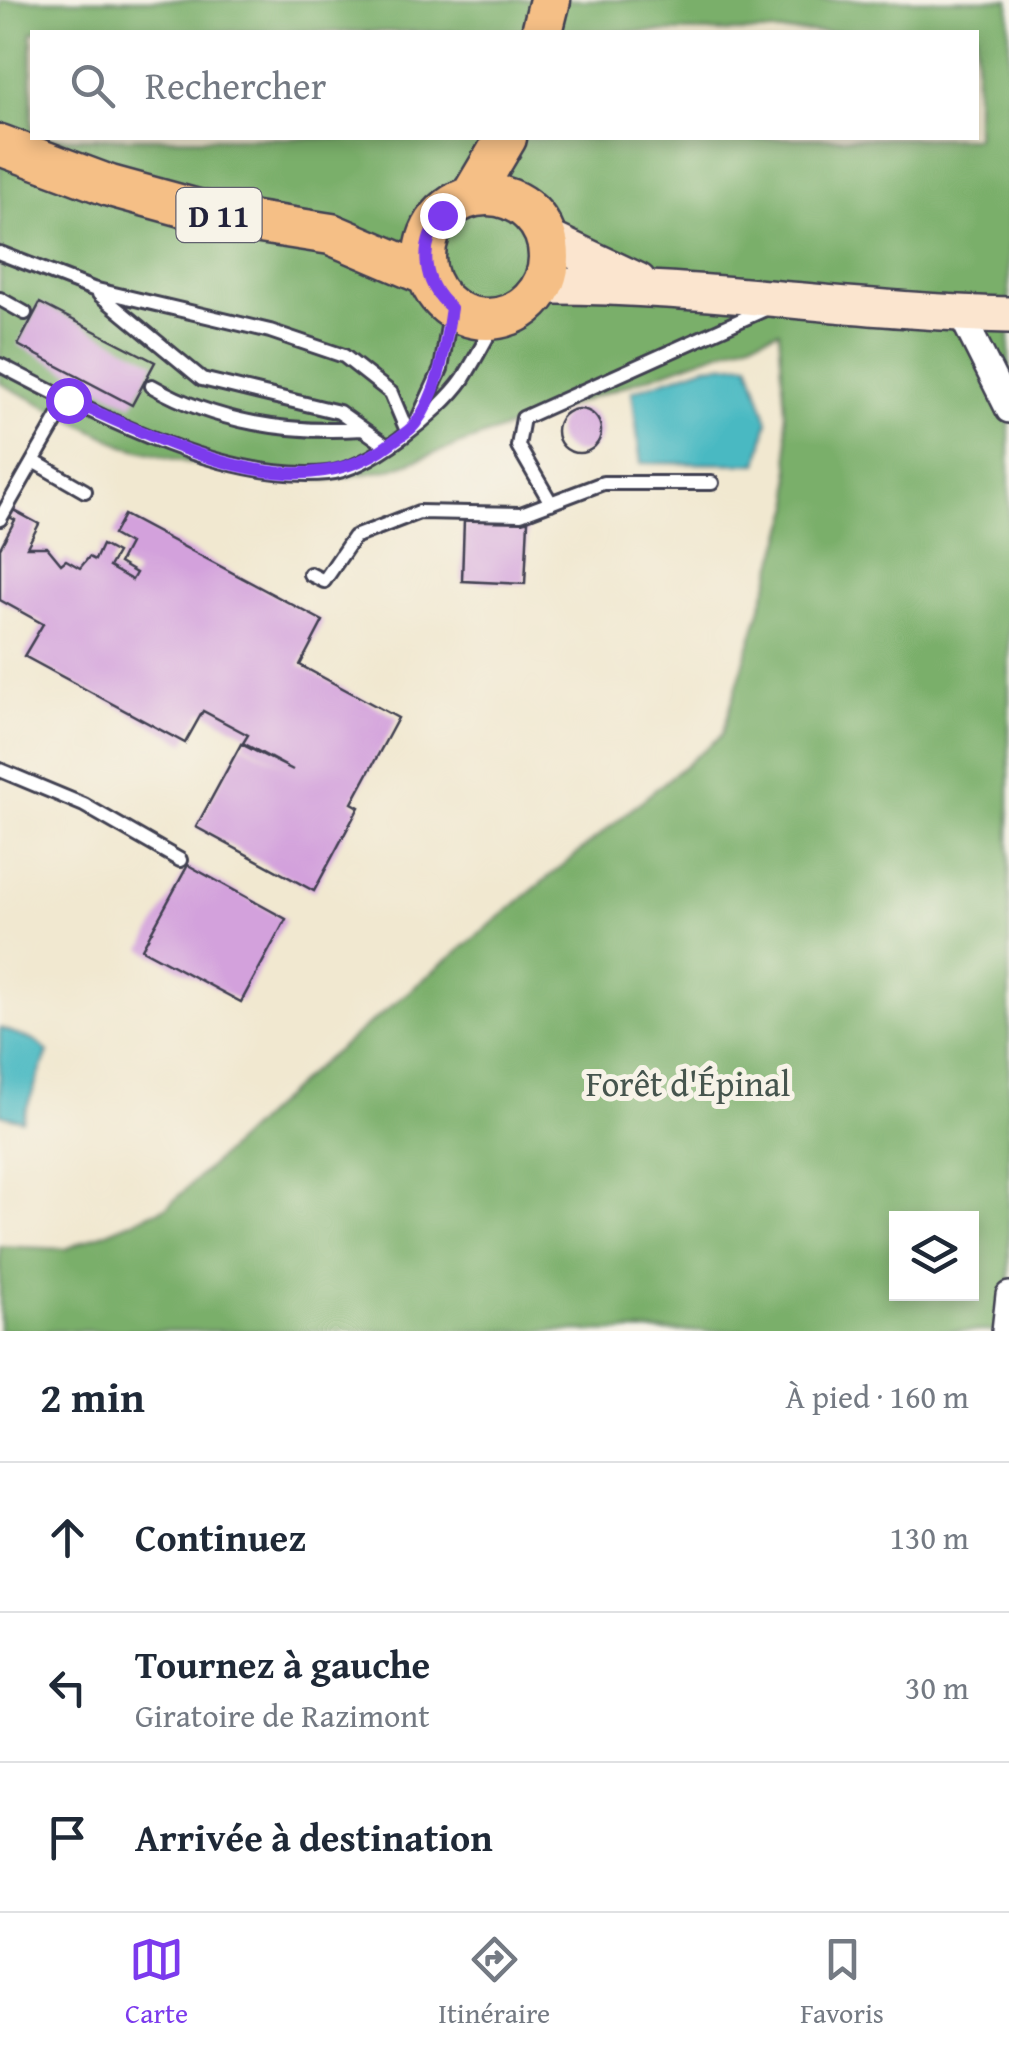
<!DOCTYPE html>
<html lang="fr">
<head>
<meta charset="utf-8">
<style>
	body { margin:0; font-family:"Gentium Book Plus",serif; background:#f6f6f7; color:#1f2937 }
	.controls { position:absolute; right:30px; bottom:30px; display:grid; overflow:hidden; border-radius:0px; box-shadow:0 5px 15px #0003 }
	.controls button { width:90px; height:90px; display:grid; place-items:center; padding:0; border:0; border-bottom:2px solid #e0e1e3; background:#fff; color:#1f2937; font:50px sans-serif }
	.stop { position:absolute; width:30px; height:30px; margin:-22px; border:8px solid #7c3aed; border-radius:50%; background:#fff }
	.stop.end { background:#7c3aed; border-color:#fff; box-shadow:0 2px 10px #0008 }
	.list { margin:0; padding:0; list-style:none }
	h2 { display:flex; justify-content:space-between; align-items:center; height:130px; margin:0; padding:0 40px; font-size:42px }
	h2 small { font-size:32px; font-weight:400; color:#747a83 }
	.list li { display:grid; grid-template-columns:65px 1fr auto; gap:30px; align-items:center; box-sizing:border-box; height:150px; padding:0 40px; border-top:2px solid #e0e1e3 }
	.list b { display:block; font-size:38px; white-space:nowrap }
	.list p { margin:0; font-size:32px; white-space:nowrap; color:#747a83 }
	.list em { font-size:32px; font-style:normal; color:#747a83 }
	.icon { flex:none; width:55px; height:55px; fill:none; stroke:currentColor; stroke-width:2; stroke-linecap:round; stroke-linejoin:round }
	.map { position:relative; flex:none; width:1009px; height:1331px; overflow:hidden }
	.search { position:absolute; background:#fff; box-shadow:0 5px 15px #0003; left:30px; right:30px; top:30px; height:110px; display:flex; align-items:center; gap:25px; box-sizing:border-box; padding:0 35px; border-radius:0px; color:#747a83; font-size:38px }
	.sheet { height:580px; background:#fff }
	nav { display:flex; justify-content:space-around; align-items:center; box-sizing:border-box; height:140px; border-top:2px solid #e0e1e3; background:#fff; font-size:28px; color:#747a83 }
	nav a { display:grid; justify-items:center; gap:5px }
	nav .on { color:#7c3aed }
	.map>svg:first-child { display:block }
	.forest { fill:#7aaf6b; stroke:#4e6853; stroke-width:2.5; fill-rule:evenodd }
	.water { fill:#4ab9c2; stroke:#366e7e; stroke-width:2.5 }
	.building { fill:#d3a1dc }
	.lines { fill:none; stroke-linecap:round; stroke-linejoin:round }
	.service-casing { stroke:#414051; stroke-width:18 }
	.minor-casing { stroke:#414051; stroke-width:30 }
	.secondary-casing { stroke:#414051; stroke-width:40 }
	.primary-casing { stroke:#414051; stroke-width:45 }
	.service { stroke:#fff; stroke-width:12 }
	.minor { stroke:#fff; stroke-width:25 }
	.secondary { stroke:#fbe5cf; stroke-width:35 }
	.primary { stroke:#f5bf86; stroke-width:40 }
	.route { stroke:#7c3aed; stroke-width:12 }
	.labels { text-anchor:middle; dominant-baseline:central; stroke-width:10; stroke-linejoin:round; paint-order:stroke }
	.shield { fill:#f7f3e8; stroke:#62616f; stroke-width:2.5 }
	.shield-label { font-size:32px; font-weight:bold; fill:#22223b }
	.park-label { font-size:35px; fill:#46554e; stroke:#f7f3e8 }
</style>
</head>
<body>
<div class="map">
<svg width="1009" height="1331" viewBox="0 0 1009 1331">
	<rect width="100%" height="100%" fill="#f7f3e8"/>
	<filter id="ink" filterUnits="userSpaceOnUse"><feTurbulence type="fractalNoise" baseFrequency=".01" numOctaves="2"/><feDisplacementMap in="SourceGraphic" scale="20" xChannelSelector="R" yChannelSelector="G"/><feConvolveMatrix kernelMatrix="1 2 1 2 8 2 1 2 1" color-interpolation-filters="sRGB"/></filter>
	<filter id="wash" filterUnits="userSpaceOnUse"><feTurbulence type="fractalNoise" baseFrequency=".0048" numOctaves="4" result="noise"/><feDisplacementMap in="SourceGraphic" scale="40" xChannelSelector="R" yChannelSelector="G"/><feGaussianBlur stdDeviation="2.25" result="paint"/><feColorMatrix in="noise" values="0 0 0 0 0 0 0 0 0 0 0 0 0 0 0 0 0 1.4 0 .05"/><feComposite in="paint" operator="in"/></filter>
	<g filter="url(#wash)">
		<rect width="100%" height="100%" fill="#f1e8d0"/>
		<path class="forest" d="M0,0h1009v1331h-1009v-85l66,3 101,-42 140,-132 415,-340 70,-230 -13,-174 -391,139 -62,10 -140,-18 -62,-16 -124,-63zM32,32h944v106h-944zM896,1218h76v76h-76z"/>
		<path class="water" d="M749,363l19,58 -10,43 -117,-1 -9,-72 74,-25z
			M0,1028l36,13 12,11 -26,68 -22,-6z"/>
		<g id="blocks">
			<path class="building" d="M40,303l115,59 -23,43 -114,-60z
				M557 431a22 22 0 1 1 44 0a22 22 0 1 1-44 0Z
				M0,503l39,21 -12,23h20l14,17 5,-4 14,8 9,-11 6,3 7,-15 15,8 -8,14 23,13 4,-7 -17,-10 10,-19 -16,-9 11,-20 199,106 -23,44 98,53 -46,85 7,4 -45,84 -118,-64 45,-83 52,26 -50,-27 5,-8 -45,-24 -18,32 -161,-87 19,-32 -43,-24v-52l15,-28 -15,-8z
				M464,519l64,2 -3,63 -63,-3z
				M188,865l98,54 -45,83 -99,-53z"/>
		</g>
	</g>
	<g filter="url(#ink)">
		<use href="#blocks" fill-opacity="0" stroke="#414051" stroke-width="2.5"/>
		<g class="lines">
			<defs>
				<path id="service" d="M0,253l93,36 177,42 74,25 47,37 16,38
					M99,294l103,85 137,33 48,34
					M0,299l25,14
					M0,365c93,48 222,118 328,108 41,-4 112,-61 135,-94 12,-19 23,-40 34,-60
					M152,386c63,36 137,48 210,43
					M416,423l25,-54 10,-61
					M33,461l52,30
					M551,503l-33,-57 5,-28 249,-112
					M0,519l68,-119
					M310,574l14,7 30,-44 65,-25 102,2 82,-31h109
					M0,770l84,35 96,55"/>
				<path id="minor" d="M961,314l48,96
					M1005,1331l4,-36"/>
				<path id="secondary" d="M547,238l91,43
					M543,286c156,-1 310,25 466,29"/>
				<path id="primary" d="M542,32l8,-32
					M0,145l110,41 113,31 108,17 96,41
					M425 257a62 62 0 1 1 124 0a62 62 0 1 1-124 0Z
					M471,197l35,-59"/>
			</defs>
			<use href="#service" class="service-casing"/>
			<use href="#minor" class="minor-casing"/>
			<use href="#secondary" class="secondary-casing"/>
			<use href="#primary" class="primary-casing"/>
			<use href="#service" class="service"/>
			<use href="#minor" class="minor"/>
			<use href="#secondary" class="secondary"/>
			<use href="#primary" class="primary"/>
		</g>
	</g>
	<g class="lines" filter="url(#ink)">
		<path class="route" d="M68,400c95,39 227,116 323,43 8,-6 19,-12 24,-19 25,-32 30,-78 36,-116 -29,-25 -33,-62 -9,-93"/>
	</g>
	<g class="labels">
		<rect class="shield" x="176.5" y="188" width="85" height="54" rx="8"/>
		<g class="shield-label">
			<text x="219" y="215">D 11</text>
		</g>
		<g class="park-label">
			<text x="688" y="1083">Forêt d'Épinal</text>
		</g>
	</g>
</svg>
<div class="controls">
<button><svg class="icon" aria-label="layers" viewBox="0 0 24 24"><path d="M12 4l9 5-9 5-9-5zM3 14l9 5 9-5"/></svg></button>
</div>
<div class="stop" style="left:68px;top:400px"></div>
<div class="stop end" style="left:442px;top:215px"></div>
<div class="search"><svg class="icon" aria-label="search" viewBox="0 0 24 24"><circle cx="10" cy="10" r="6"/><path d="M15 15l6 6"/></svg>Rechercher</div>
</div>
<section class="sheet">
<h2>2 min<small>À pied · 160 m</small></h2>
<ul class="list">
<li><svg class="icon" aria-label="ahead" viewBox="0 0 24 24"><path d="M12 20V5M6 11l6-6 6 6"/></svg><div><b>Continuez</b></div><em>130 m</em></li>
<li><svg class="icon" aria-label="left" viewBox="0 0 24 24"><path d="M17 20v-9H6M10 6l-5 5 5 5"/></svg><div><b>Tournez à gauche</b><p>Giratoire de Razimont</p></div><em>30 m</em></li>
<li><svg class="icon" aria-label="arrive" viewBox="0 0 24 24"><path d="M6 21V4h12l-3 4 3 4H6"/></svg><div><b>Arrivée à destination</b></div></li>
</ul>
</section>
<nav>
<a class="on"><svg class="icon" aria-label="map" viewBox="0 0 24 24"><path d="M3 6l6-2 6 2 6-2v14l-6 2-6-2-6 2zM9 4v14M15 6v14"/></svg>Carte</a>
<a><svg class="icon" aria-label="directions" viewBox="0 0 24 24"><path d="M12 3l9 9-9 9-9-9zM9 14v-3h6M13 9l2 2-2 2"/></svg>Itinéraire</a>
<a><svg class="icon" aria-label="saved" viewBox="0 0 24 24"><path d="M7 4h10v16l-5-4-5 4z"/></svg>Favoris</a>
</nav>
</body>
</html>
